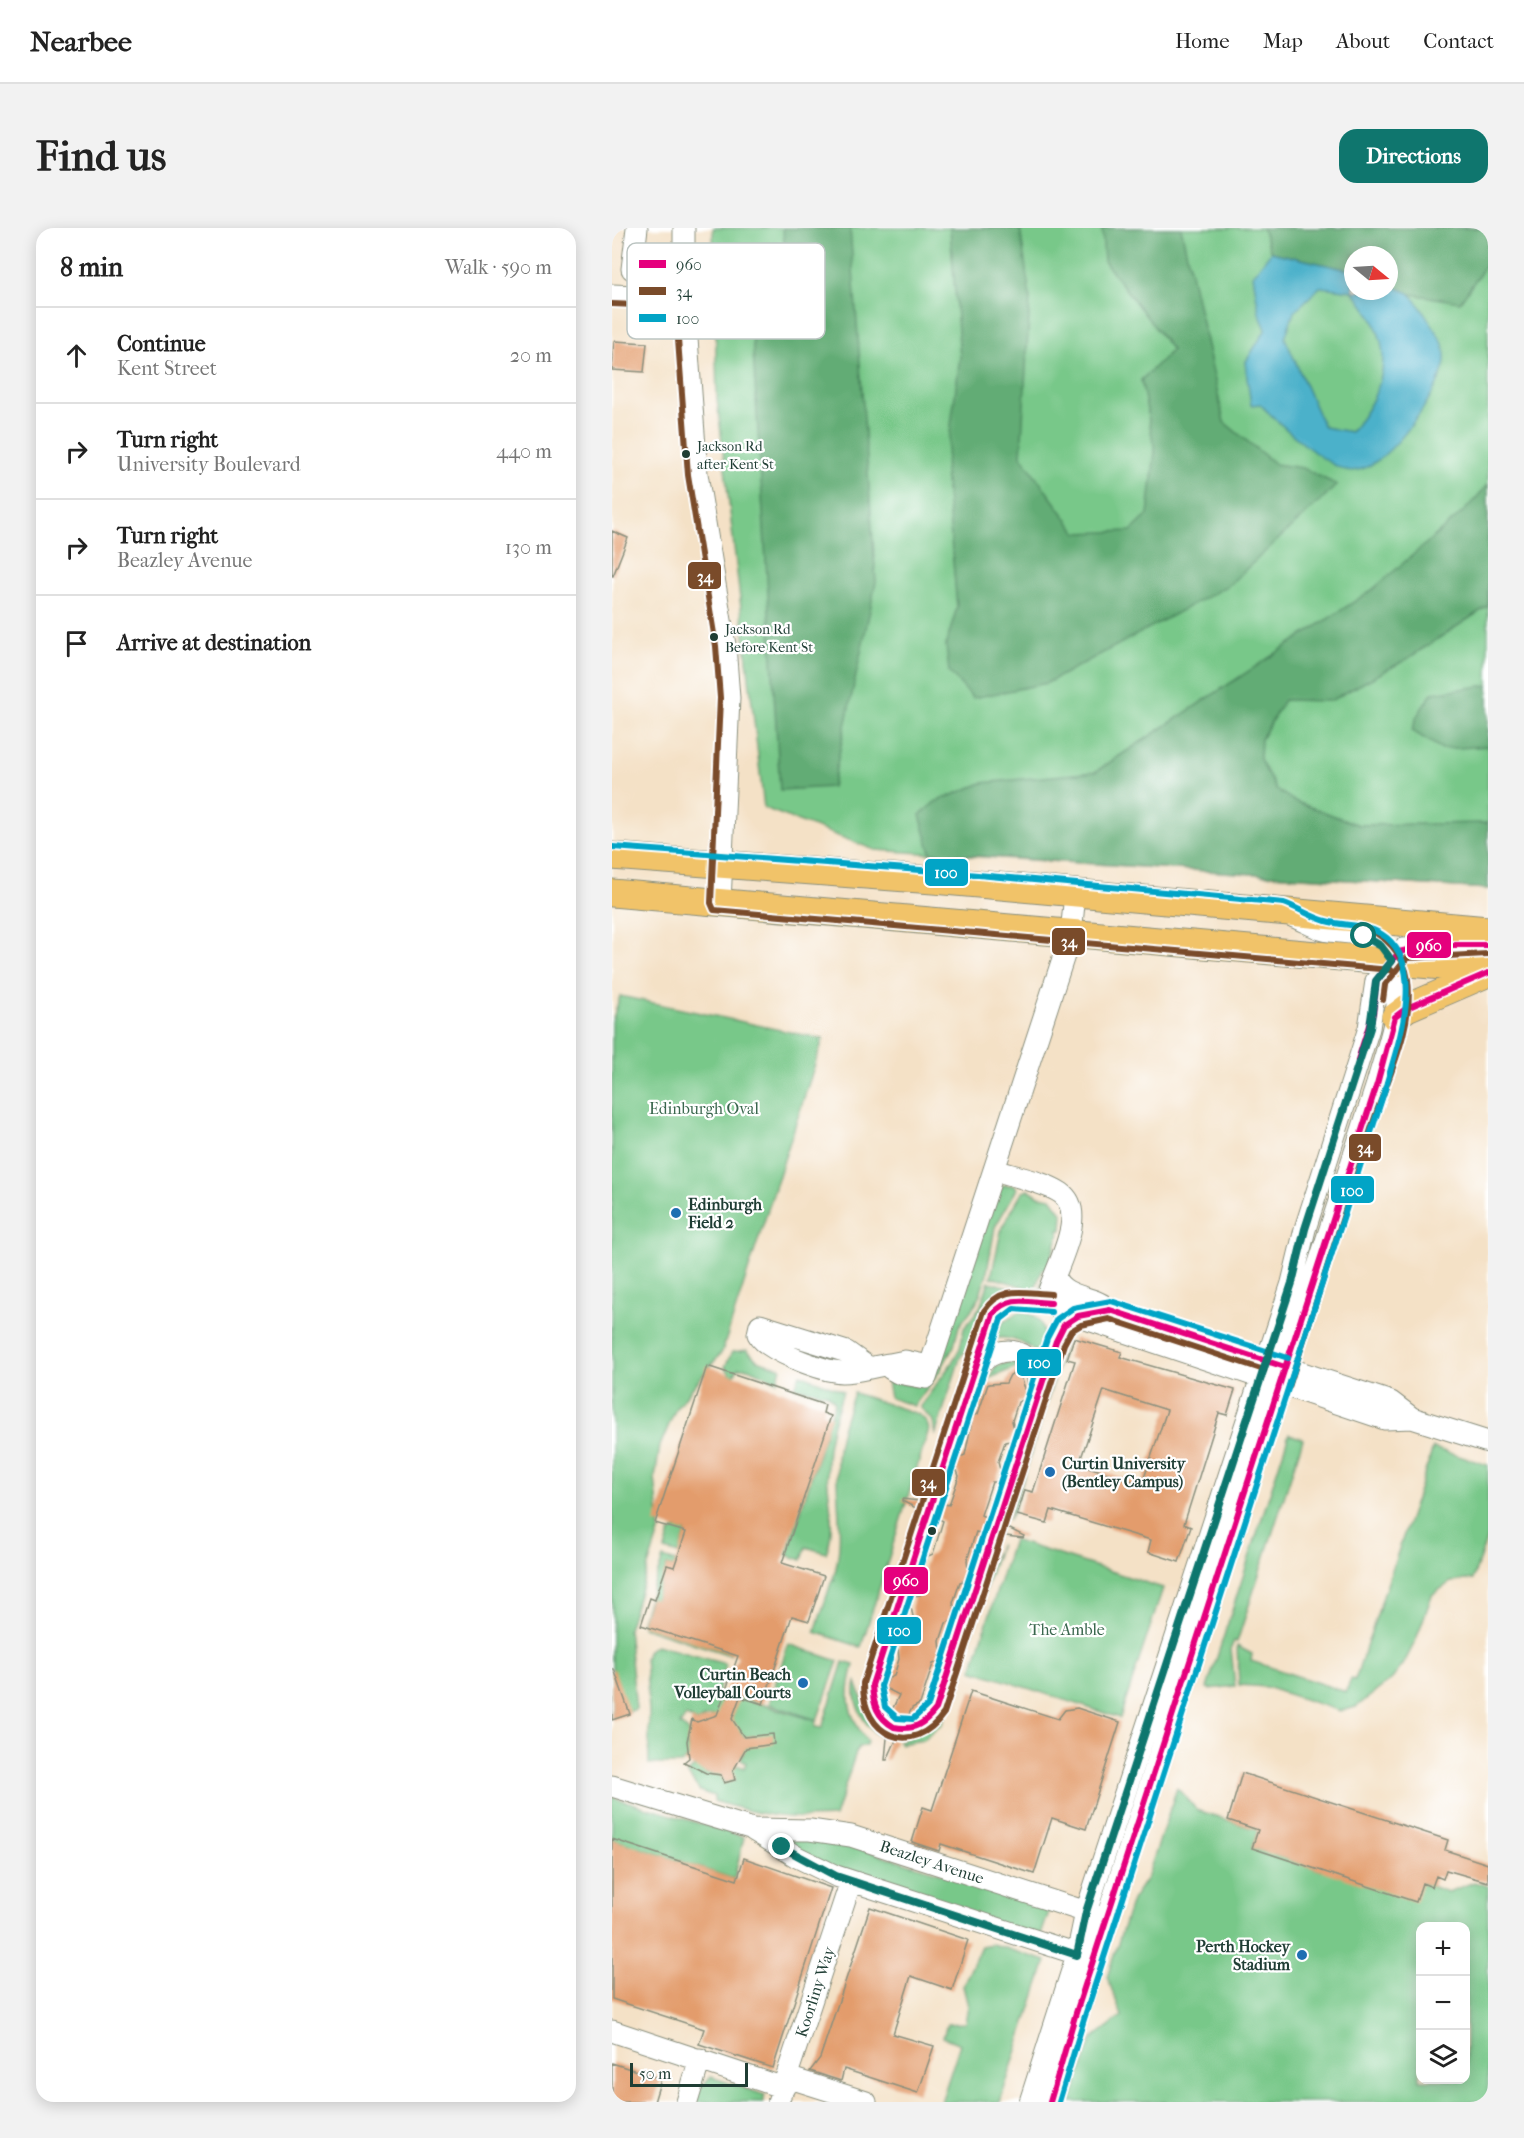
<!DOCTYPE html>
<html lang="en">
<head>
<meta charset="utf-8">
<style>
	body { margin:0; font-family:"IM FELL French Canon",serif; background:#f2f2f2; color:#222 }
	.controls { position:absolute; right:18px; bottom:18px; display:grid; overflow:hidden; border-radius:12px; box-shadow:0 3px 15px #0003 }
	.controls button { width:54px; height:54px; display:grid; place-items:center; padding:0; border:0; border-bottom:2px solid #e0e0e0; background:#fff; color:#222; font:30px sans-serif }
	.compass { position:absolute; left:732px; top:18px; width:54px; height:54px; border-radius:50%; background:#fff; box-shadow:0 3px 15px #0003; rotate:108deg }
	.scale { position:absolute; left:18px; bottom:15px; width:118px; box-sizing:border-box; padding-left:6px; border:3px solid #1f3d34; border-top:0; font-size:16px; line-height:21px; white-space:nowrap; color:#1f3d34; -webkit-text-stroke:4px #fff; paint-order:stroke }
	.stop { position:absolute; width:18px; height:18px; margin:-14px; border:4px solid #0f766e; border-radius:50%; background:#fff }
	.stop.end { background:#0f766e; border-color:#fff; box-shadow:0 2px 6px #0008 }
	.list { margin:0; padding:0; list-style:none }
	h2 { display:flex; justify-content:space-between; align-items:center; height:78px; margin:0; padding:0 24px; font-size:26px }
	h2 small { font-size:20px; font-weight:400; color:#767676 }
	.list li { display:grid; grid-template-columns:39px 1fr auto; gap:18px; align-items:center; box-sizing:border-box; height:96px; padding:0 24px; border-top:2px solid #e0e0e0 }
	.list b { display:block; font-size:22px; white-space:nowrap }
	.list p { margin:0; font-size:20px; white-space:nowrap; color:#767676 }
	.list em { font-size:20px; font-style:normal; color:#767676 }
	.icon { flex:none; width:33px; height:33px; fill:none; stroke:currentColor; stroke-width:2; stroke-linecap:round; stroke-linejoin:round }
	.map { position:relative; flex:none; width:876px; height:1874px; overflow:hidden; border-radius:18px }
	header { display:flex; align-items:center; gap:36px; box-sizing:border-box; height:84px; padding:0 30px; background:#fff; border-bottom:2px solid #e0e0e0 }
	header strong { font-size:28px }
	nav { display:flex; gap:33px; margin-inline-start:auto; font-size:21px }
	.intro { display:flex; align-items:center; justify-content:space-between; box-sizing:border-box; height:144px; padding:0 36px }
	h1 { margin:0; font-size:42px }
	.button { padding:15px 27px; border-radius:18px; background:#0f766e; color:#fff; font-size:21px; font-weight:700 }
	main { display:flex; gap:36px; padding:0 36px }
	aside { flex:1; background:#fff; border-radius:18px; box-shadow:0 3px 15px #0003 }
	.map>svg:first-child { display:block }
	.green { fill:#78c889; stroke:#4c825e; stroke-width:1.5; fill-rule:evenodd }
	.forest { fill:#62ac75; stroke:#407454; stroke-width:1.5 }
	.water { fill:#4bb1ca; stroke:#35777f; stroke-width:1.5; fill-rule:evenodd }
	.building { fill:#e39c6c; fill-rule:evenodd }
	.lines { fill:none; stroke-linecap:round; stroke-linejoin:round }
	.minor-casing { stroke:#8a8f7d; stroke-width:23 }
	.major-casing { stroke:#8a8f7d; stroke-width:29 }
	.minor { stroke:#fff; stroke-width:21 }
	.major { stroke:#f1c369; stroke-width:27 }
	.bus-1-casing { stroke:#fff; stroke-width:10 }
	.bus-2-casing { stroke:#fff; stroke-width:10 }
	.bus-3-casing { stroke:#fff; stroke-width:10 }
	.bus-1 { stroke:#e5007d; stroke-width:6 }
	.bus-2 { stroke:#7a4b2a; stroke-width:6 }
	.bus-3 { stroke:#02a4c6; stroke-width:6 }
	.route { stroke:#0f766e; stroke-width:8 }
	.bus-dot { fill:#1f3d34; stroke:#fff; stroke-width:2 }
	.poi-dot { fill:#1f6fb2; stroke:#fff; stroke-width:2 }
	.labels { text-anchor:middle; dominant-baseline:central; stroke-width:4.5; stroke-linejoin:round; paint-order:stroke }
	.bus-label { font-size:14px; fill:#1f3d34; stroke:#fff; text-anchor:start }
	.park-label { font-size:16px; fill:#3a674e; stroke:#fff }
	.poi-label { font-size:16px; font-weight:bold; fill:#1f3d34; stroke:#fff; text-anchor:start }
	.street-label { font-size:16px; fill:#1f3d34; stroke:#fff }
	.key { fill:#fff; stroke:#bcc5c2; stroke-width:1.5 }
	.key-label { font-size:16px; fill:#1f3d34 }
	.line-badge { stroke:#fff; stroke-width:2 }
	.badge-label { font-size:16px; text-anchor:middle; font-weight:bold; fill:#fff }
</style>
</head>
<body>
<header>
<strong>Nearbee</strong>
<nav><a>Home</a><a>Map</a><a>About</a><a>Contact</a></nav>
</header>
<div class="intro"><h1>Find us</h1><a class="button">Directions</a></div>
<main>
<aside>
<h2>8 min<small>Walk · 590 m</small></h2>
<ul class="list">
<li><svg class="icon" aria-label="ahead" viewBox="0 0 24 24"><path d="M12 20V5M6 11l6-6 6 6"/></svg><div><b>Continue</b><p>Kent Street</p></div><em>20 m</em></li>
<li><svg class="icon" aria-label="right" viewBox="0 0 24 24"><path d="M7 20v-9h11M14 6l5 5-5 5"/></svg><div><b>Turn right</b><p>University Boulevard</p></div><em>440 m</em></li>
<li><svg class="icon" aria-label="right" viewBox="0 0 24 24"><path d="M7 20v-9h11M14 6l5 5-5 5"/></svg><div><b>Turn right</b><p>Beazley Avenue</p></div><em>130 m</em></li>
<li><svg class="icon" aria-label="arrive" viewBox="0 0 24 24"><path d="M6 21V4h12l-3 4 3 4H6"/></svg><div><b>Arrive at destination</b></div></li>
</ul>
</aside>
<div class="map">
<svg width="876" height="1874" viewBox="0 0 876 1874">
	<rect width="100%" height="100%" fill="#fff"/>
	<filter id="ink" filterUnits="userSpaceOnUse"><feTurbulence type="fractalNoise" baseFrequency=".0167" numOctaves="2"/><feDisplacementMap in="SourceGraphic" scale="12" xChannelSelector="R" yChannelSelector="G"/><feConvolveMatrix kernelMatrix="1 2 1 2 8 2 1 2 1" color-interpolation-filters="sRGB"/></filter>
	<filter id="wash" filterUnits="userSpaceOnUse"><feTurbulence type="fractalNoise" baseFrequency=".008" numOctaves="4" result="noise"/><feDisplacementMap in="SourceGraphic" scale="24" xChannelSelector="R" yChannelSelector="G"/><feGaussianBlur stdDeviation="1.35" result="paint"/><feColorMatrix in="noise" values="0 0 0 0 0 0 0 0 0 0 0 0 0 0 0 0 0 1.4 0 .05"/><feComposite in="paint" operator="in"/></filter>
	<g filter="url(#wash)">
		<rect width="100%" height="100%" fill="#f4e1c6"/>
		<path class="green" d="M101,0h775v661l-613,-39 -111,-42 -47,-409zM741,27h36v36h-36z
			M8,768l203,43 -101,313 -46,56 -16,38 -5,31 5,52 -32,100 8,80 -24,9v-697z
			M392,957h11l2,4 -22,38 -9,51 -10,26 -17,22 -5,20 -13,23 -27,37 -24,-8 -3,-17 29,5 82,-196z
			M416,961l11,7 12,2 12,16 -1,16h-4l1,4 -12,36 -5,-1 -6,18 -5,2 -40,-12 11,-50 21,-36z
			M432,1048l3,1 -10,18c-20,5 -34,-17 -48,12l-5,-2 -10,29 5,2c-4,10 -14,12 -19,22l-25,78 -2,-15 -13,-14 31,-43 9,-16 4,-20 16,-21 9,-25 43,11 8,-4z
			M407,1084c28,0 27,28 24,48 -14,-16 -29,-24 -51,-22l11,-16z
			M454,1113l-53,171 -5,8z
			M135,1122l10,10 24,8 -4,13 -29,-13h-10l-5,9 -8,-10 7,-15z
			M398,1134l9,4 -31,13 8,-13z
			M188,1146l43,17c-7,24 -16,47 -16,73 -1,29 11,61 -1,89l-20,-6 -4,13 -15,-5 48,-153 -7,-8 -33,-7z
			M242,1165l64,21 8,7 3,8 -68,218 -46,-15 17,-52h4l-3,-1c13,-40 2,-79 4,-119 1,-24 9,-45 17,-67z
			M677,1206l14,5 -66,203 -3,-1 -3,7 4,38 -25,3 -3,-1z
			M821,1220l55,17v69l-15,45 -22,3 -19,13 -16,45 -13,25 -11,14 -36,28 -16,4 -74,-24 -27,-2 -2,-39 15,8 -1,7 95,31 5,-13 4,1z
			M64,1301l10,3 -7,22 -14,-4 5,-17z
			M401,1312l150,48 -43,130 -148,-48z
			M388,1316l-58,180 -19,16 -23,4 -2,-3 14,-4z
			M51,1330l13,4 -2,5 -7,-2 -12,36 78,45 -3,9 -88,-28 -1,-5z
			M176,1416l50,17 -21,59 -48,-16z
			M44,1417l70,19 -9,31 6,2 -4,19h-10l-12,6 -11,-6 -6,9 10,7 -3,14 3,11 -10,7h-31v-54l-4,-52 3,-8z
			M231,1434l11,3c-9,31 -7,50 13,76l-1,4 -7,2 -3,5 -21,65c-48,3 -76,-2 -121,-16v-5l-14,-5 -13,-18 9,-7 10,7 14,1 4,9 11,-3 -3,-11 5,-4 7,3 2,-5 -5,-3 4,-12 10,-2 -1,-10 -10,1 -13,-17 8,-23 77,24 -1,6 7,1z
			M244,1454l12,33 15,17 -2,5c-17,-10 -30,-35 -25,-55z
			M565,1560l20,22 61,20 -6,18 71,23 99,12 26,9 26,-10 14,4v216h-417l21,-63 30,-23 -15,-39 25,-77 15,-22zM808,1698h46v154h-46z
			M0,1569l132,40 -10,42 -122,-40z
			M168,1608h37l234,70 -11,32 -219,-73z
			M380,1716l54,17 -46,141h-59l19,-58 -17,-7 4,-13 18,-1 3,-17 -5,-20 18,-40z
			M99,1849l54,18 -2,7h-69l5,-17 4,1z"/>
		<path class="forest" d="M171,0h67l26,354 -44,205 -52,3 -28,-457 34,-63z
			M338,0h70l10,69 -9,159 56,77 54,-2 17,-16 7,-64 -14,-71 31,-30 -68,-89 -2,-33h79l43,194 51,42 28,4 34,17 -108,100 -182,98 -74,15 -24,-26 -3,-27 11,-38 -12,-136 15,-114z
			M650,0h226v34l-28,40 -50,-8 -21,-9v-30h-36v16l-82,-19z
			M876,257v121l-81,53 -77,42 -46,-1 -23,39 -1,20 16,30 18,12 65,24 129,-2v66l-557,-36 -11,-38 15,-13 47,-19 113,-11 277,-182 93,-80z
			M876,457v61l-46,3 -30,-18 5,-15 15,-23z"/>
		<path class="water" d="M659,24l82,19v20h36v-6c6,3 16,5 21,9 8,7 28,40 33,50 2,6 3,16 1,22 -7,29 -63,114 -98,104 -23,-6 -69,-48 -86,-66l-9,1 -6,-42 21,-34 -7,-16 -6,-38zM708,59l33,4c7,10 16,20 21,31 20,41 4,77 -23,110l-27,-5 -39,-89 9,-26z"/>
		<g id="blocks">
			<path class="building" d="M2,113l33,2 -3,29 -32,-2z
				M0,303l16,7 -15,38h-1z
				M462,1110l48,14 -2,5 115,33 -8,25 -8,-2 -35,111 7,3 -12,35 -31,-10 3,-12 -100,-30 -4,13 -30,-8 8,-25 8,2 42,-131 -8,-2zM492,1162l63,20 -25,74 -63,-20z
				M95,1138l118,39 -2,8 8,3 -49,147 42,13 -15,45 -17,-5 -29,88 -23,-7 -8,22 12,18 29,-3 1,10 -28,4 -13,23 2,9 -11,3 -3,-8 -15,-2 -22,-11 5,-4 -2,-17 5,-22 5,3 20,-7 21,-59 -97,-31 9,-27 5,2 12,-35 7,2 12,-35 -31,-9z
				M407,1142l7,22 -3,8 -5,2 -6,19 2,8 -4,12 -5,1 -7,20 2,8 -4,12h-4l-11,33 4,2 -5,16 -4,-1 -9,28 1,9 -4,12 -4,1 -7,21 2,7 -4,11 -5,2 -6,18 1,10 -3,11 -5,2 -13,40 -8,4 -4,8 -9,-1 -7,-5 7,-15 -14,-7 4,-10 5,-2 5,-17 -1,-11 3,-11 5,-2 7,-19 -2,-8 3,-12 6,-1 6,-20 -2,-8 4,-11 5,-2 10,-33 -4,-2 5,-15 5,1 10,-29 -3,-8 4,-11 5,-2 8,-39 5,-2 10,-30 18,-1 4,-8z
				M290,1271l17,2 -3,7 -14,-7z
				M396,1300l16,8 -1,2 -17,-2z
				M2,1441l16,45 -18,6v-50z
				M359,1463l87,28 7,-9 12,-2 43,14 -34,107 -34,-11 -18,56 -93,-30 -2,7 -27,-9 11,-35 9,3z
				M275,1510l9,2 -9,20h-2z
				M630,1545l206,67 -3,10 43,14v18l-42,-12 -3,9 -7,-3 -4,11 -10,-4 -6,19 -164,-54 6,-18 -30,-10z
				M0,1611l125,41 7,-22 87,30 -58,180 -74,-24 5,-15 -92,-30z
				M258,1679l98,33 -16,50 -41,-14 -18,58 41,12 -16,47 -74,-24 -3,12 -31,-10 10,-13z
				M0,1835l49,16 -7,23h-42z"/>
		</g>
	</g>
	<g filter="url(#ink)">
		<use href="#blocks" fill-opacity="0" stroke="#8a8f7d" stroke-width="1.5"/>
		<g class="lines">
			<defs>
				<path id="minor" d="M72,0v70l13,176 28,171 4,53 -9,205
					M20,41l5,-41
					M0,67l72,3
					M382,942c19,6 51,12 67,23 28,20 -6,75 -13,101l3,9 11,8 323,108 27,-1 76,24
					M443,1050c10,21 39,17 55,32l281,92 21,16
					M439,1075c-26,1 -39,-14 -58,11l-121,371c-5,42 42,62 64,24l120,-368c12,-25 27,-28 54,-31
					M317,1138l-24,-5 -15,3 1,5 7,4 28,5 145,-444 4,-40
					M256,1139l-21,-15 -87,-27 -2,9c8,17 65,37 84,38 16,0 32,-6 48,-8
					M362,1141c28,-31 65,-21 65,23
					M0,1558l141,43 57,1 41,6 248,80
					M141,1602l44,27 39,19 254,82
					M0,1803l172,57
					M175,1849l79,25
					M75,1874l13,-43
					M166,1874l73,-221
					M418,1874l47,-147 9,-43 206,-629 13,-54 64,-201 7,-47 27,-32 85,-4
					M438,1874l25,-86 302,-932c12,-46 46,-120 -12,-147 -12,-6 -28,-4 -41,-7 -10,-3 -20,-9 -30,-13"/>
				<path id="major" d="M0,628l321,24 555,50
					M0,665l876,77
					M783,789l12,-9 81,-35"/>
			</defs>
			<use href="#minor" class="minor-casing"/>
			<use href="#major" class="major-casing"/>
			<use href="#minor" class="minor"/>
			<use href="#major" class="major"/>
			<defs>
				<path id="bus-1" d="M783,789l12,-9 81,-35
					M746,832l15,-47 3,-32 23,-29 29,-7h60
					M439,1075c-24,-1 -40,-9 -58,11l-121,371c1,19 5,32 22,42 20,4 30,-3 42,-18l120,-368 8,-16 14,-9 32,-6 175,57
					M438,1874l25,-86 302,-932 18,-67"/>
				<path id="bus-2" d="M63,71l13,176 28,171 4,52 -9,205 3,7 677,60
					M0,76l72,3
					M771,772l2,-15 22,-27 81,-4
					M439,1066c-27,-1 -49,-10 -67,17l-121,372c-1,53 49,76 81,30l120,-369 7,-13 10,-6 28,-6 155,51
					M677,1159c28,-87 55,-174 83,-261 14,-45 42,-97 36,-146 -4,-26 -23,-47 -49,-54"/>
				<path id="bus-3" d="M1,619l321,24 350,32c14,5 27,14 42,18 21,6 43,2 61,17 39,33 10,108 -1,148l-302,933 -25,83
					M439,1084l-37,-3 -13,10 -120,367 4,21 12,11 16,1 15,-14 119,-367 10,-19 16,-11 38,-7 177,57"/>
			</defs>
			<use href="#bus-1" class="bus-1-casing"/>
			<use href="#bus-2" class="bus-2-casing"/>
			<use href="#bus-3" class="bus-3-casing"/>
			<use href="#bus-1" class="bus-1"/>
			<use href="#bus-2" class="bus-2"/>
			<use href="#bus-3" class="bus-3"/>
		</g>
	</g>
	<g class="lines" filter="url(#ink)">
		<path class="route" d="M170,1619l54,29 241,79 9,-43 206,-629 13,-54 65,-201 6,-47 16,-20 -11,-15 -17,-10"/>
	</g>
	<g class="bus-dot">
		<circle cx="74" cy="226" r="5"/>
		<circle cx="102" cy="409" r="5"/>
		<circle cx="320" cy="1303" r="5"/>
	</g>
	<g class="poi-dot">
		<circle cx="64" cy="985" r="6"/>
		<circle cx="438" cy="1244" r="6"/>
		<circle cx="191" cy="1455" r="6"/>
		<circle cx="690" cy="1727" r="6"/>
	</g>
	<g class="labels">
		<g class="bus-label">
			<text x="85" y="218">Jackson Rd<tspan x="85" dy="18">after Kent St</tspan></text>
			<text x="113" y="401">Jackson Rd<tspan x="113" dy="18">Before Kent St</tspan></text>
		</g>
		<g class="park-label">
			<text x="92" y="880">Edinburgh Oval</text>
			<text x="455" y="1401">The Amble</text>
		</g>
		<g class="poi-label">
			<text x="76" y="976">Edinburgh<tspan x="76" dy="18">Field 2</tspan></text>
			<text x="450" y="1235">Curtin University<tspan x="450" dy="18">(Bentley Campus)</tspan></text>
			<text x="179" y="1446" text-anchor="end">Curtin Beach<tspan x="179" dy="18">Volleyball Courts</tspan></text>
			<text x="678" y="1718" text-anchor="end">Perth Hockey<tspan x="678" dy="18">Stadium</tspan></text>
		</g>
		<g class="street-label">
			<text transform="translate(320 1634) rotate(18)">Beazley Avenue</text>
			<text transform="translate(203 1764) rotate(-72)">Koorliny Way</text>
		</g>
	</g>
	<rect x="15" y="15" width="198" height="96" rx="9" class="key"/>
	<rect x="27" y="32" width="27" height="8" fill="#e5007d"/>
	<rect x="27" y="59" width="27" height="8" fill="#7a4b2a"/>
	<rect x="27" y="86" width="27" height="8" fill="#02a4c6"/>
	<g class="key-label">
		<text x="64" y="42">960</text>
		<text x="64" y="69">34</text>
		<text x="64" y="96">100</text>
	</g>
	<g class="line-badge">
		<rect x="75" y="333" width="35" height="29" rx="6" fill="#7a4b2a"/>
		<rect x="312" y="630" width="45" height="29" rx="6" fill="#02a4c6"/>
		<rect x="439" y="699" width="35" height="29" rx="6" fill="#7a4b2a"/>
		<rect x="794" y="703" width="46" height="28" rx="6" fill="#e5007d"/>
		<rect x="736" y="905" width="34" height="29" rx="6" fill="#7a4b2a"/>
		<rect x="718" y="947" width="45" height="29" rx="6" fill="#02a4c6"/>
		<rect x="404" y="1120" width="46" height="29" rx="6" fill="#02a4c6"/>
		<rect x="299" y="1240" width="35" height="29" rx="6" fill="#7a4b2a"/>
		<rect x="271" y="1338" width="46" height="29" rx="6" fill="#e5007d"/>
		<rect x="264" y="1388" width="46" height="29" rx="6" fill="#02a4c6"/>
	</g>
	<g class="badge-label">
		<text x="93" y="354">34</text>
		<text x="334" y="650">100</text>
		<text x="457" y="719">34</text>
		<text x="817" y="723">960</text>
		<text x="753" y="925">34</text>
		<text x="740" y="968">100</text>
		<text x="427" y="1140">100</text>
		<text x="316" y="1260">34</text>
		<text x="294" y="1358">960</text>
		<text x="287" y="1408">100</text>
	</g>
</svg>
<div class="controls">
<button>+</button>
<button>−</button>
<button><svg class="icon" aria-label="layers" viewBox="0 0 24 24"><path d="M12 4l9 5-9 5-9-5zM3 14l9 5 9-5"/></svg></button>
</div>
<svg class="compass" viewBox="-18 -18 36 36"><path d="M0-13l5 13h-10z" fill="#e53935"/><path d="M0 13l5-13h-10z" fill="#767676"/></svg>
<div class="scale">50 m</div>
<div class="stop" style="left:752px;top:708px"></div>
<div class="stop end" style="left:170px;top:1619px"></div>
</div>
</main>
</body>
</html>
